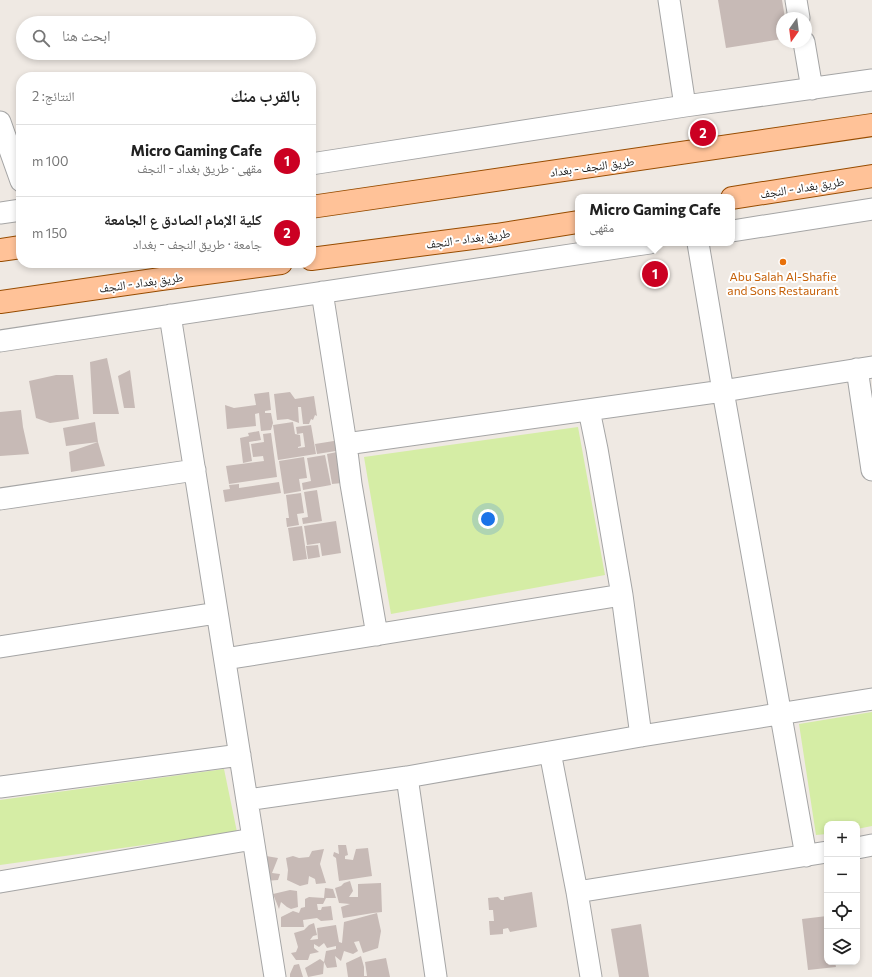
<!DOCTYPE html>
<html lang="ar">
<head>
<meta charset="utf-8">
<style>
	body { margin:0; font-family:Commissioner,"Noto Naskh Arabic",sans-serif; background:#f2f2f2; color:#222; direction:rtl }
	.controls { position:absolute; right:12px; bottom:12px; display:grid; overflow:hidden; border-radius:8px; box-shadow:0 2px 6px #0003 }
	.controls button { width:36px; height:36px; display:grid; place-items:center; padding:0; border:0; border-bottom:1px solid #e0e0e0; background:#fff; color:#222; font:20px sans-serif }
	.compass { position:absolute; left:776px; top:12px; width:36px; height:36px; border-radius:50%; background:#fff; box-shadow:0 2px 6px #0003; rotate:194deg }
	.you { position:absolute; left:488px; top:519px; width:14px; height:14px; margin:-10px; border:3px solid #fff; border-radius:50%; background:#1a73e8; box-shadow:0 0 0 6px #1a73e833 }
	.badge { display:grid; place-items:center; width:26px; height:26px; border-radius:50%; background:#cb0022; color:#fff; font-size:13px; font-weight:700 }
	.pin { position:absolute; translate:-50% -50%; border:2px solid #fff; box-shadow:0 1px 4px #0006 }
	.popup { position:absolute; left:575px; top:194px; width:160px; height:52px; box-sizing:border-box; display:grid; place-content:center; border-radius:8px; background:#fff; filter:drop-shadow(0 1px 3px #0005); font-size:13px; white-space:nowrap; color:#767676 }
	.popup b { font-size:15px; color:#222 }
	.popup::after { content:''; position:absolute; left:50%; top:100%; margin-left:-8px; border:8px solid transparent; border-top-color:#fff }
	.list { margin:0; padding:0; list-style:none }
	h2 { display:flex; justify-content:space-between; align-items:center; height:52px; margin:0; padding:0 16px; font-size:17px }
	h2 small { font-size:13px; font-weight:400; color:#767676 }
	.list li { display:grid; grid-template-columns:26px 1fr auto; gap:12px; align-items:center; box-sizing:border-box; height:72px; padding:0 16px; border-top:1px solid #e0e0e0 }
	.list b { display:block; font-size:15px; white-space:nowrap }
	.list p { margin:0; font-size:13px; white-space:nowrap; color:#767676 }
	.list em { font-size:13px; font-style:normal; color:#767676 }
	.icon { flex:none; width:22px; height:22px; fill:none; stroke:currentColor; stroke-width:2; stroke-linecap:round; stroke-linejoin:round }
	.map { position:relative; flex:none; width:872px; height:977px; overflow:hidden; direction:ltr }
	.search { position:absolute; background:#fff; box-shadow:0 2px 6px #0003; left:16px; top:16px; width:300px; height:44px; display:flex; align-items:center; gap:10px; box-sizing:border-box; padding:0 14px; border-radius:22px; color:#767676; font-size:15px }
	.panel { position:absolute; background:#fff; box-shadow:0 2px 6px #0003; left:16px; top:72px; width:300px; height:196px; border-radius:16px; direction:rtl }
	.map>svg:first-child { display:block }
	.grass { fill:#d5eda5 }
	.building { fill:#c7bab6 }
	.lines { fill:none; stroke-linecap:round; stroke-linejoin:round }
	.minor-casing { stroke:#a5a5a5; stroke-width:23 }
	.major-casing { stroke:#974c00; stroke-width:24 }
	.minor { stroke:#fff; stroke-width:21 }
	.major { stroke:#ffc298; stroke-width:22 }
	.food-dot { fill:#e8710a; stroke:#fff; stroke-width:1.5 }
	.labels { text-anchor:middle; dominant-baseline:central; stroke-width:4; stroke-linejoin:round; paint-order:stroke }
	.street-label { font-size:12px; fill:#1e1e1e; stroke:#fff }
	.food-label { font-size:12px; fill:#c56008; stroke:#fff }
</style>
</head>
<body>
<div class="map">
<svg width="872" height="977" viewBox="0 0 872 977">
	<rect width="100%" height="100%" fill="#efe9e3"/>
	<path class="grass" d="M578,427l27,148 -214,39 -27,-157z
		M872,712v114l-15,3v-5h-30v10l-11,1 -17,-111z
		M224,769l13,63 -237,33v-65z"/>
	<path class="building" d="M718,0h64l3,18h-3v21l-56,9z
		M107,358l12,56h-26l-3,-52z
		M130,370l5,38h-11l-6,-32z
		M56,375h17l6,44 -29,4 -14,-5 -7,-37z
		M269,392l2,18 -6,1v2h6l2,10 -2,7 -10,1 -2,-18 -4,1 1,12 -29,3 -2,-24 9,3 22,-3 -2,-11z
		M290,392l5,7 19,-3 3,20 -2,-1 -2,5 -2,-1 -2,5h-6l-2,-17h-3l1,16 -11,-4 -11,1 -3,-26z
		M21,410l2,17 6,27 -29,2v-44z
		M95,422l3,20 7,24 -34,6 -2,-20 29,-10 -32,4 -3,-18z
		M293,422l2,12 5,1 1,11 -3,1v1l7,-1 -2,-14 -6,1 -1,-7 15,-2 5,29 -38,6 -5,-35z
		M259,431l2,9 -12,2 3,19 -9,2 -3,-25 9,-2 -1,-3z
		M271,433l6,44 -48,7 -3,-18 38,-5 -1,-5 -10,1 -2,-13 13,-2 -1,-8z
		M340,440l2,10 -25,4 -2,-10z
		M337,452l5,31 -10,1 -5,-30z
		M325,455l6,30 -28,5 -1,-7 9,-2 -4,-23z
		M304,457l3,21 -8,1 2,12 -17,3 -5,-33z
		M279,482l2,11 -56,9 -2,-12 7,-1 -1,-4 10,-1v4z
		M317,490l5,31 -19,3 -1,-6 6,-1 -4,-25z
		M301,493l3,20 -7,1 2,11 -12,2 -1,-9h3l-3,-23z
		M336,521l5,32 -19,3 -2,-13 -13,2 -3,-19z
		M302,526l5,33 -14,2 -5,-33z
		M318,545l2,12 -12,2 -2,-13z
		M338,845h8l2,10 -3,1v3l8,1 3,-11 12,-1 4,28 -33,5 -3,-23 -3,-2 1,-4 5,2z
		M324,849l-4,15 6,19 -10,1 -1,-5 -6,-3 -1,8 -8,2 -13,-6 1,-10 -2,-12 7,-2 6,2 10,-1 3,-6z
		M266,856l12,2 -6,15 8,1 -2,6 -13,1z
		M350,881l3,10 -4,6h9v-13l23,-1 1,29 -9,1 -30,5 -2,-11 9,-3 -11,-1 -4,-15 6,-2 3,-3z
		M325,888l8,1 3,9h-10l-3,6h-6l1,6h3l1,-3 9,-1 2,14 -12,1 -4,-3 -14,2 1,7h-23v-10l12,-6 6,2 2,-5 4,-1v-8l4,-2 15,1z
		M290,890l7,1 1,16 -7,2 -4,-2 -6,-5 -2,7 -6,-15z
		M532,892l5,35 -27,5 -2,-4 -5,1v5l-13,1 -1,-14h5l-1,-11h-4l-1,-12 10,-1 3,3h3v-3z
		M377,913l4,18 -3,17 -15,5 -4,-12 -5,1 4,9 -5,3 -9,-3 -3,10 -6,-5 2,11 -10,1 -3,-6 -1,12 -15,3 -3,-9 15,-9 4,3 2,-11 10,-2v-3l-9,2 -3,-5 -5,4 -5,-3v4l5,4 -9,2 -2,6h-12l-5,-7 5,-1 2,-5 -4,-14 10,-3 5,-5 5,-2 3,12 -4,1 -3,4 8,-1 -1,-11 19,-3 3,17 3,1 2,-21z
		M827,916v46h8l1,5 -28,3 -6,-51z
		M641,924l8,53h-30l-8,-48z
		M361,956l3,11v9h3l-2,-14 21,-4 4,19h-42l-2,-14z
		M299,964l4,13h-13v-3l4,-9z"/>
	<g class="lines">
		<defs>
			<path id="minor" d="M669,0l16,106
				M796,0l3,18
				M804,42l8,47
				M0,122l21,59
				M311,164l374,-58 187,-26
				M0,213l21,-3
				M732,231l140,-22
				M698,243l25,148 83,465
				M322,292l24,152 5,40 26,151
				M170,315l105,662
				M0,341l650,-98
				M857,369l15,101
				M589,410l8,39 25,146 19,141
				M346,444l377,-53 149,-24
				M0,499l195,-29
				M0,647l217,-34
				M225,659l397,-64
				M550,752l27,140 14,85
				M407,777l29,200
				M0,787l240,-32
				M247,800l160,-23 234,-41 231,-37
				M857,848l15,-3
				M0,882l253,-43
				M577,892l250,-40"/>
			<path id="major" d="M732,198l140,-22
				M311,207l561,-82
				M0,250l21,-3
				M311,259l185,-24 82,-13
				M0,302l161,-23 120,-16"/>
		</defs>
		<use href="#minor" class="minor-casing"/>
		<use href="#major" class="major-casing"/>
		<use href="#minor" class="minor"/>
		<use href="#major" class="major"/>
	</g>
	<circle class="food-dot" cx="783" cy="262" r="4"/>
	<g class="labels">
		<g class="street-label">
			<text transform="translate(592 166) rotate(-8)">طريق النجف - بغداد</text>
			<text transform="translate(802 187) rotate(-9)">طريق بغداد - النجف</text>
			<text transform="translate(468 238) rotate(-8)">طريق بغداد - النجف</text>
			<text transform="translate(141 282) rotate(-8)">طريق بغداد - النجف</text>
		</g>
		<g class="food-label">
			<text x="783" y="276">Abu Salah Al-Shafie<tspan x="783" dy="14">and Sons Restaurant</tspan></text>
		</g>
	</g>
</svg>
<div class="controls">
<button>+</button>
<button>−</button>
<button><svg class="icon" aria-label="locate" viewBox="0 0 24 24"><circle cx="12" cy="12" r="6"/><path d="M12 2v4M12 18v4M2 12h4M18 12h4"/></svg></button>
<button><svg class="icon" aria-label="layers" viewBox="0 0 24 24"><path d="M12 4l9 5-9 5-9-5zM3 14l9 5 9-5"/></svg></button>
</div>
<svg class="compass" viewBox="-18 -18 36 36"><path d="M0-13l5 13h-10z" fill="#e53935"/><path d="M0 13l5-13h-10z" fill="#767676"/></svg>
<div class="you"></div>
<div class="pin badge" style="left:655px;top:274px">1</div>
<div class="popup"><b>Micro Gaming Cafe</b>مقهى</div>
<div class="pin badge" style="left:703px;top:133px">2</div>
<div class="search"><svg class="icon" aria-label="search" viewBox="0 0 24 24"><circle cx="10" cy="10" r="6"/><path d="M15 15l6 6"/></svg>ابحث هنا</div>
<section class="panel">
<h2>بالقرب منك<small>النتائج: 2</small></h2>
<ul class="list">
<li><span class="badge">1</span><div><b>Micro Gaming Cafe</b><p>مقهى · طريق بغداد - النجف</p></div><em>100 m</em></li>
<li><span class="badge">2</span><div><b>كلية الإمام الصادق ع الجامعة</b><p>جامعة · طريق النجف - بغداد</p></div><em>150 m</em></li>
</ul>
</section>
</div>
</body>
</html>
